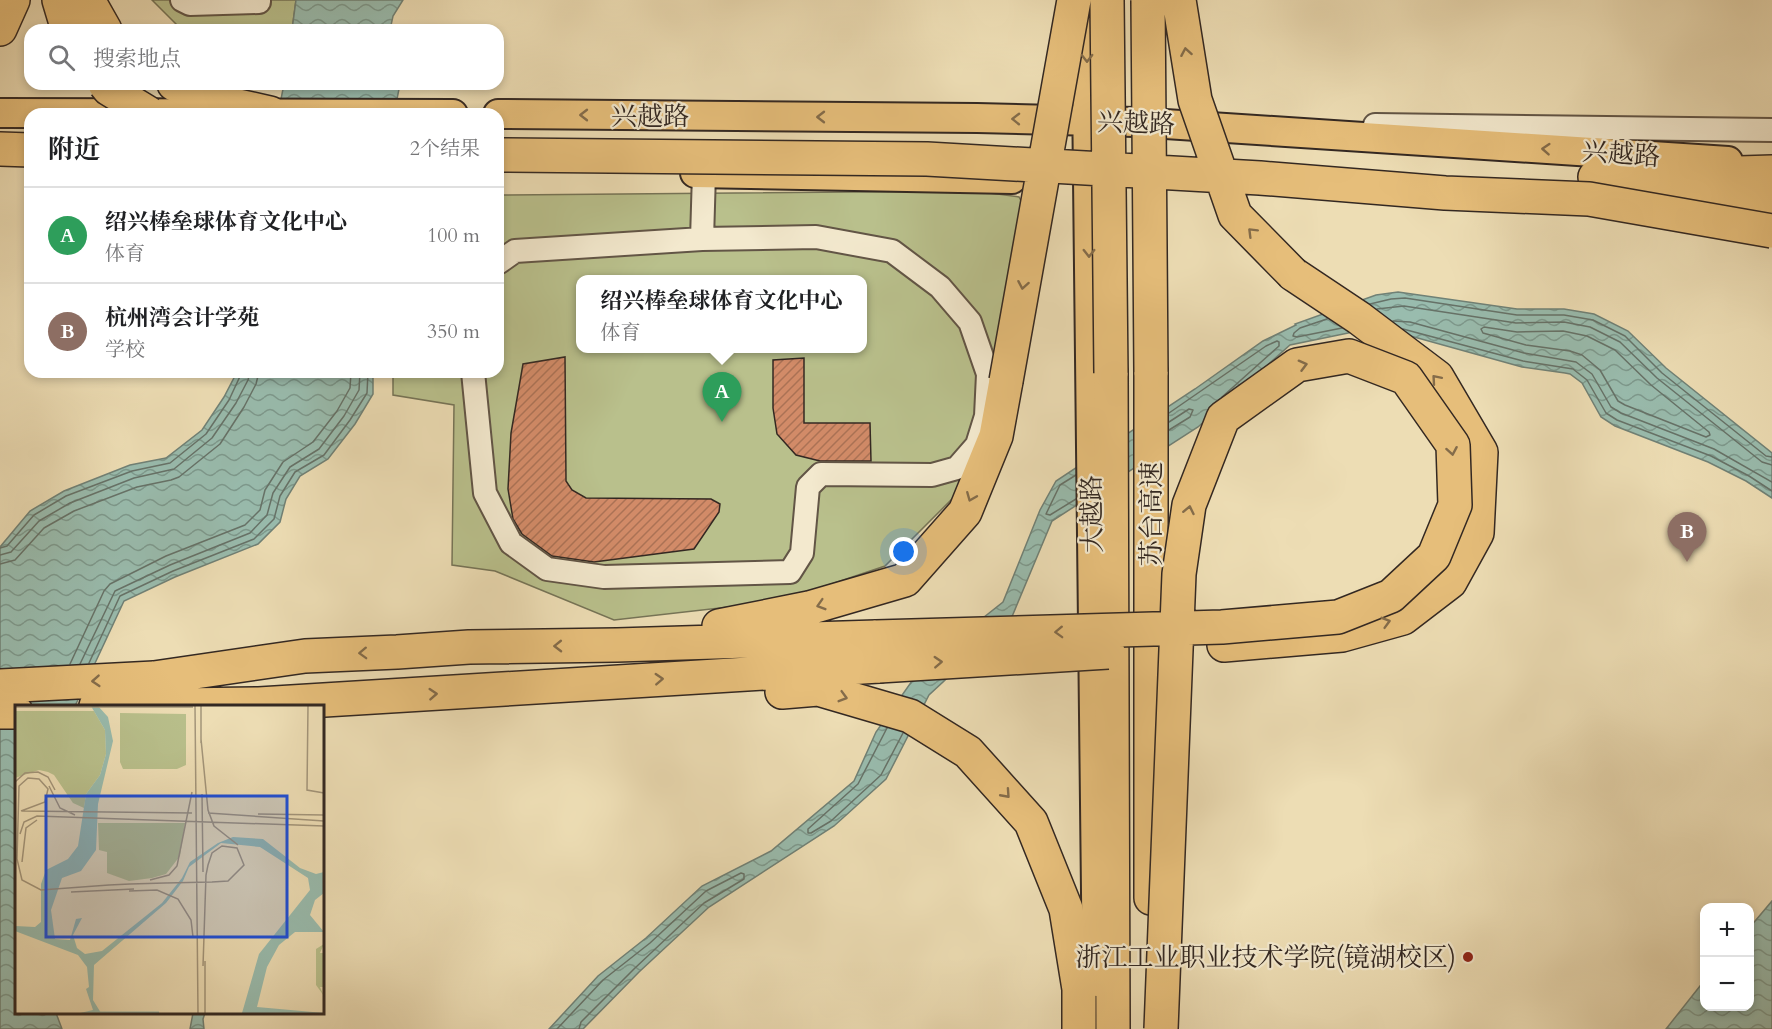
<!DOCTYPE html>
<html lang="zh">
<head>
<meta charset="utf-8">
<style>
	body { margin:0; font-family:Cardo,"Noto Serif SC",serif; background:#f2f2f2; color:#202124 }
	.controls { position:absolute; right:18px; bottom:18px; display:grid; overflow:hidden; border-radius:12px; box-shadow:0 3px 9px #0003 }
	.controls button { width:54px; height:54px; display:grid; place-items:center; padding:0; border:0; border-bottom:2px solid #e0e0e0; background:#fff; color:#202124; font:30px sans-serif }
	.you { position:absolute; left:904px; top:552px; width:21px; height:21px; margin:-15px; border:4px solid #fff; border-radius:50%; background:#1a73e8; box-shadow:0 0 0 9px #1a73e833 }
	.badge { display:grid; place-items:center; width:39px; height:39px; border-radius:50%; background:#8f2418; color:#fff; font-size:20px; font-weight:700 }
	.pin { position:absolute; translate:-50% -50px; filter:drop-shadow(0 2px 3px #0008) }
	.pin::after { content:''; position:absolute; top:32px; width:21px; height:18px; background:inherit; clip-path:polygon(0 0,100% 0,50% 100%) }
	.popup { position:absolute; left:576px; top:275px; width:291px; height:78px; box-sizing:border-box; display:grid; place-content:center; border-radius:12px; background:#fff; filter:drop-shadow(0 2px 4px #0005); font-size:20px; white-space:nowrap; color:#757577 }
	.popup b { font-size:22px; color:#202124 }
	.popup::after { content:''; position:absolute; left:50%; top:100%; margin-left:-12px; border:12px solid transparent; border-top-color:#fff }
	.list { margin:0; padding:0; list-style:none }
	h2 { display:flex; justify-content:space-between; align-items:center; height:78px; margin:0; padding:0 24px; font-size:26px }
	h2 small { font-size:20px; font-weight:400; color:#757577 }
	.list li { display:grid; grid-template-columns:39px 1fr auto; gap:18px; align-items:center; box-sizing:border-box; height:96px; padding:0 24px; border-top:2px solid #e0e0e0 }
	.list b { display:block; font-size:22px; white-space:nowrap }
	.list p { margin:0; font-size:20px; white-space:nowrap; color:#757577 }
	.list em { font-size:20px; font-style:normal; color:#757577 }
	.icon { flex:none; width:33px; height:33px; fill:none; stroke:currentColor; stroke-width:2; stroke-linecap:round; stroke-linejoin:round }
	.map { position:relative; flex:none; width:1772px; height:1029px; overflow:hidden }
	.search { position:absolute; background:#fff; box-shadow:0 3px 9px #0003; left:24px; top:24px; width:480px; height:66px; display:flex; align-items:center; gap:15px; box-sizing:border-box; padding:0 21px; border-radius:18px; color:#757577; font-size:22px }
	.panel { position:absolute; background:#fff; box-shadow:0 3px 9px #0003; left:24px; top:108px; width:480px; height:270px; border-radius:18px }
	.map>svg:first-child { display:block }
	.pitch { fill:#b9c08c; stroke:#767457; stroke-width:1.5; fill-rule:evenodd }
	.water { fill:url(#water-waves); stroke:#708176; stroke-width:1.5 }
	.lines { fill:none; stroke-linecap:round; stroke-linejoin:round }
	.shore { stroke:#667268; stroke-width:1.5 }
	.building { fill:url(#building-hatch); stroke:#332822; stroke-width:1.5 }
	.minor-casing { stroke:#625546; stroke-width:26 }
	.major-casing { stroke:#332822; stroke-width:32 }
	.highway-casing { stroke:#332822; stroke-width:36 }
	.minor { stroke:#f3e9ce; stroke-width:22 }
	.major { stroke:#e6be7a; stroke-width:28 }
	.highway { stroke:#e6be7a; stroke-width:33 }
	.highway-bridge-casing { stroke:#332822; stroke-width:36; stroke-linecap:butt }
	.highway-bridge { stroke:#e6be7a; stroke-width:33 }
	.oneway { stroke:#846c4a }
	.poi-dot { fill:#8f2418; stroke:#f3e9ce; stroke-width:2 }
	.labels { text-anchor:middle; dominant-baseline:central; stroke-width:4.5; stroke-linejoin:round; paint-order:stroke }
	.street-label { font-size:26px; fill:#332822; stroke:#f3e9ce }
	.poi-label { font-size:26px; fill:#332822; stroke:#f3e9ce; text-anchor:end }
	.inset-river { fill:none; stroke:#99bcae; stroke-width:3 }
	.inset-road { fill:none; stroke:#a3957a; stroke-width:1.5 }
	.view { fill:#1d4ed8; fill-opacity:0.15; stroke:#1d4ed8; stroke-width:3 }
	.inset-edge { fill:none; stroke:#332822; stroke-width:3 }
</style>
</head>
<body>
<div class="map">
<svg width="1772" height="1029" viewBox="0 0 1772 1029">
	<defs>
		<pattern id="water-waves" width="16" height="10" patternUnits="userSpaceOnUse" patternTransform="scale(1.5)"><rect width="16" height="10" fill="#99bcae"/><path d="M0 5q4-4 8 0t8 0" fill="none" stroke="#7d998d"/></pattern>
		<pattern id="building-hatch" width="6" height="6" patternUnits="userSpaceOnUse" patternTransform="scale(1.5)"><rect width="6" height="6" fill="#d28b68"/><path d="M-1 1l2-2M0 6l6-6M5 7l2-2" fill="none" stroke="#ab7255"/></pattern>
	</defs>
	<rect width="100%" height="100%" fill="#edddb4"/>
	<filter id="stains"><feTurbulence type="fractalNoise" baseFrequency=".00333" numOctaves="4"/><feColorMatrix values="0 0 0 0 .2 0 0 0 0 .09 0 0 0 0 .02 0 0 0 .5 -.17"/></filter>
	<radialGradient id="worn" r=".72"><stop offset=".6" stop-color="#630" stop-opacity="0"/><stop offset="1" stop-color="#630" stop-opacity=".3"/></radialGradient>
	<path class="pitch" d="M152,0h144l-4,30h-110z
		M975,191l44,6 7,13 -9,75 -54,203 -78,78 -104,35 -167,19 -119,-49 -43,-6 2,-160 -61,-10v-23h105v-177zM581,280h282v68h-282z"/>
	<path class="water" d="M296,0h107l-10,16 -3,14h-98z
		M284,84h116l-6,30h-116z
		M1398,292l119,17h47l30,5 34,17 38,37 106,85v45l-26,-17 -38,-19 -93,-36 -14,-9 -19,-34 -12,-9 -5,-1 -43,-6 -115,-32 -54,-3 -63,13 -92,82 -146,94 -41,98 -82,76 -43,84 -52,47 -125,81 -70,65 -56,57h-34l49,-53 48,-38 56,-52 69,-35 83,-70 22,-49 36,-51 62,-56 29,-23 37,-92 16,-29 139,-92 68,-48 33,-16 -1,-1 81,-29z
		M237,372h136v22l-18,30 -27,35 -28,17 -14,23 -6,23 -22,22 -83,33 -51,24 -49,105h-59v306l40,1 6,16h-62v-482l30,-36 34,-20 66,-26 36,-7 36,-28 22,-33z
		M1772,901v128h-106l38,-48v25h46v-79z
		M193,1013h12l-2,6 1,10h-14z"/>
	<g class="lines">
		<path class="shore" d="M1370,304l21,-5 14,-1 112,17h47l29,5 32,16 37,37 104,83 6,1
			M1377,309l27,-3 112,17 48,-1 26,5 30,15 37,36 105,84 10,3
			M1327,319l-27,9 -6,5 -1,3 4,1 45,-9
			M1393,321l17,1 114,31 52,9 16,12 19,33 10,6 93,36 58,33
			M1484,327l33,5 46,-1 24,5 28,14 36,35 58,47 1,3 -4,2 -81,-32 -7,-4 -18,-31 -18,-15 -12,-4 -44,-6 -43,-12 -2,-4z
			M1403,329l120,32 50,8 14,11 19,33 11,7 94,36 38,20 23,15
			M1169,413l97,-67 11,-5 2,1v4l-57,51
			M1169,422l20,-13 4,1 -3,7 -21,13
			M1076,475l-16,10 -14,29 4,1 26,-16
			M0,548l7,-2 27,-31 32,-19 66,-25 38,-8 36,-29 23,-34 13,-28
			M0,555l11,-3 28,-31 31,-18 64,-25 40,-9 38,-31 24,-35 12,-23 2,-8
			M0,564l15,-4 29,-32 30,-17 63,-24 34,-7 8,-3 41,-33 24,-37 12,-23 3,-12
			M89,663l31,-67 53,-25 81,-32 20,-20 6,-23 15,-24 29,-17 26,-35 17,-27 1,-21
			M70,664l34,-73 6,-7 56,-28 79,-31 15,-15 5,-20 18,-28 30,-20 24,-31 13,-23 1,-16
			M80,664l35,-73 55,-26 80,-32 17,-18 6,-22 17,-26 29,-18 25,-33 15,-26 1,-18
			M887,728l-29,56 -50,45v4h3l20,-12 50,-46 22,-42
			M557,1029l46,-49 47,-37 56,-52 35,-18 3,1v5l-40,24 -69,65 -54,54 -2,7"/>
	</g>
	<path class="building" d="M565,357l1,124 6,9 14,8 125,1 9,5 -1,8 -25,37 -100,13 -42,-6 -30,-22 -9,-15 -5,-30 3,-56 12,-69z
		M804,358v65h66l1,38h-51l-24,-6 -19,-21 -4,-26v-48z"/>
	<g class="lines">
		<defs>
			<path id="minor" d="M182,0l8,4 69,-2v-2
				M1375,125l397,5
				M702,239l2,-66
				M473,372l12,121 26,50 36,26 57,8 186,-5 12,-19 6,-66 13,-13 111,1 25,-7 20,-23 9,-29 2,-42 -18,-52 -30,-35 -48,-36 -76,-14 -114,2 -187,12 -17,12"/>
			<path id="major" d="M1086,0l11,982
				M0,113l453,1
				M498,114l479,4 158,4 593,39
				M695,173l317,6"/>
			<path id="highway" d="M59,0l9,30
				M88,0l17,30
				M0,29l13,-29
				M174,84l28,14 68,15
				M0,149l30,1
				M1675,175l97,-3
				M1595,177l103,5
				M1663,201l109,4
				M1151,372v526
				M1111,373l2,656
				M719,626l90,-18 96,-28 60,-68 31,-76 10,-55
				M1224,645l118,-10 61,-17 47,-36 27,-49 4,-81 -44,-75 -78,-59 -66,-44
				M0,686l154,-8 151,-22 92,-4 72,-5 148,-2 259,-8
				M782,692l36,-3 92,27 58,36 63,70 35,87 13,80v40
				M96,706l163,-2 620,-38
				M0,712h16"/>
		</defs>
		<use href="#minor" class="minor-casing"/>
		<use href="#major" class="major-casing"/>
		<use href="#highway" class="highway-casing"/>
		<use href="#minor" class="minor"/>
		<use href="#major" class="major"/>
		<use href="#highway" class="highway"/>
		<defs>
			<path id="highway-bridge" d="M1107,0l4,373
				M1148,0l3,372
				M1179,0l16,100 40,115 58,59
				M105,84l4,5 41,25
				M498,155l429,4 333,19 185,15 144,6 183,32
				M1006,381l68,-381
				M876,637l346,-10 116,-10 53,-21 43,-40 21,-51 -2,-60 -47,-67 -57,-22 -52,9 -74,53 -34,87 -10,69 -18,455
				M879,666l229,-14"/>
		</defs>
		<use href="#highway-bridge" class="highway-bridge-casing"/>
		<use href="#highway-bridge" class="highway-bridge"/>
	</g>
	<defs><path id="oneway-chevron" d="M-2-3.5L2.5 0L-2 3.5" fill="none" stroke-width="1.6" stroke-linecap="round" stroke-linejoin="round" transform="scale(1.5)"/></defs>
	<g class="oneway">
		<use href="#oneway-chevron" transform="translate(1186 52) rotate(-100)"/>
		<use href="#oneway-chevron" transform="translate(1087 58) rotate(90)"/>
		<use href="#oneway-chevron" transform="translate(584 115) rotate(-180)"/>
		<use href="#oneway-chevron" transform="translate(821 117) rotate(-180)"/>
		<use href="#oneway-chevron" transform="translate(1016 119) rotate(-179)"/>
		<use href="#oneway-chevron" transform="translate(1546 149) rotate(-176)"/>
		<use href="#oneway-chevron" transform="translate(1252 232) rotate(-135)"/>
		<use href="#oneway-chevron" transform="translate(1089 253) rotate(90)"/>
		<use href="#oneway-chevron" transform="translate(1023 285) rotate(100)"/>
		<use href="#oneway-chevron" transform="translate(1303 365) rotate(-15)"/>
		<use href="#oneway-chevron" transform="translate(1436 379) rotate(-131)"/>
		<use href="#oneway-chevron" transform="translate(1452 451) rotate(80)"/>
		<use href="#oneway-chevron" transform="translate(971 497) rotate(112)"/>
		<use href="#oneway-chevron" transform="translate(1189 510) rotate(-78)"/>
		<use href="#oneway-chevron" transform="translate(821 605) rotate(163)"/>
		<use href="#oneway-chevron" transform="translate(1386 622) rotate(-16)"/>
		<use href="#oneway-chevron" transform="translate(1059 632) rotate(178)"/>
		<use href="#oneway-chevron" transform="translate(558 646) rotate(179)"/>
		<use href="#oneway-chevron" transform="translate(363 653) rotate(178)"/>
		<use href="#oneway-chevron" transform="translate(938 662) rotate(-3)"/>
		<use href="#oneway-chevron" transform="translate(659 679) rotate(-3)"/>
		<use href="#oneway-chevron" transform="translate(96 681) rotate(176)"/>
		<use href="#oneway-chevron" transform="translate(433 694) rotate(-4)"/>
		<use href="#oneway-chevron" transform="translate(843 697) rotate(16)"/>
		<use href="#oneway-chevron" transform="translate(1006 794) rotate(48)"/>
	</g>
	<circle class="poi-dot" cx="1468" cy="957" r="6"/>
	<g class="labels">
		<g class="street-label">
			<text x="650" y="116">兴越路</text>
			<text transform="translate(1136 123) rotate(2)">兴越路</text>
			<text transform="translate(1621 154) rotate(4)">兴越路</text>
			<text transform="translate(1092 514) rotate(-91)">大越路</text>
			<text transform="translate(1151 514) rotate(-90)">苏台高速</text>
		</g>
		<g class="poi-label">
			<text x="1456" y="957">浙江工业职业技术学院(镜湖校区)</text>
		</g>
	</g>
	<g transform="translate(15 705)">
		<rect width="309" height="309" fill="#edddb4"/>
		<path d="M0,6h79l11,19 1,24 -6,21 -14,19 -2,14 -11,-5 -19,-28 -6,-3 -9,-2 -24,8zM105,8l66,1v51l-9,4h-54l-3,-7zM83,118h87l-5,33 -14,18 -14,4 -23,3 -22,-8v-21l-8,-2zM309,239l-4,9h4v34h-4l4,9 -8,-11v-36z" fill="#b9c08c"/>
		<path d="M76,1h7l10,11 5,24 -15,63 -2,46 -15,21 -19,7 -11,32 4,29 15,1 6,-21 6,-1 -9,17 4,13 8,6 17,-3 60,-48 20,-25 8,-16 28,-19 15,-6 30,2 37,29 16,6 8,-2v21l-9,7 -5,15 14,17h-29l-16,13 -12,22 -10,40 67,6h-82l17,-59 51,-64 -2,-12 -48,-31 -39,-4 -32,24 -6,14 -17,22 -72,62 -1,35 8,13h-21l13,-3 -7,-21 3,-2 -2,-20 -9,-12 -63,-24v-5l20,1 6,-5v-38l5,-14 22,-11 10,-13 8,-52 14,-19 6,-21 -1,-24z" fill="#99bcae"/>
		<path class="inset-river" d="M85,308h59"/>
		<path class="inset-road" d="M180,1l3,307M186,1v37M293,1l-1,84 17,3M0,2h178M186,34l7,71 6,16 24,19M0,77l10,-9 13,-1 10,5 7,13M34,81l11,22 15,7M187,89l1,78M6,106l24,-9 3,-13 -9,-10 -11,-1 -9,8 -2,73 5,21 19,10 68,-5 21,-1 35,-1 47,-1 16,-1 16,-16 -7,-17 -15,-2 -10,7 -4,12 -2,10 -3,91M7,106l170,2M193,108l116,8M243,109l66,1M5,129l4,-12 13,-6 287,10M7,157l4,-34 11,-8M135,175l19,-5 8,-9 15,-74M114,186l28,-1 21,9 13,21 2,17M56,187l63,-3M190,256v52"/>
		<path class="view" d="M31,91h241v141h-241z"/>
		<rect width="309" height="309" class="inset-edge"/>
	</g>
	<rect width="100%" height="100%" filter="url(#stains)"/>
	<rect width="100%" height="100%" fill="url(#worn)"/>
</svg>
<div class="controls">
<button>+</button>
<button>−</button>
</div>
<div class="you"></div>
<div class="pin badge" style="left:722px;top:422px;background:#2e9e5b">A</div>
<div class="popup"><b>绍兴棒垒球体育文化中心</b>体育</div>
<div class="pin badge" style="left:1687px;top:562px;background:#8d6e63">B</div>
<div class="search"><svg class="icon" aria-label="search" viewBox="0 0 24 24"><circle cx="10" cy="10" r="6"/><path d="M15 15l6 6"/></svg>搜索地点</div>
<section class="panel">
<h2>附近<small>2个结果</small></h2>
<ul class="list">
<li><span class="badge" style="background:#2e9e5b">A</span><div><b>绍兴棒垒球体育文化中心</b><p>体育</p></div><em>100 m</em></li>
<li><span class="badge" style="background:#8d6e63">B</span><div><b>杭州湾会计学苑</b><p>学校</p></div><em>350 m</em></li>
</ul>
</section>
</div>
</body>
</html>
